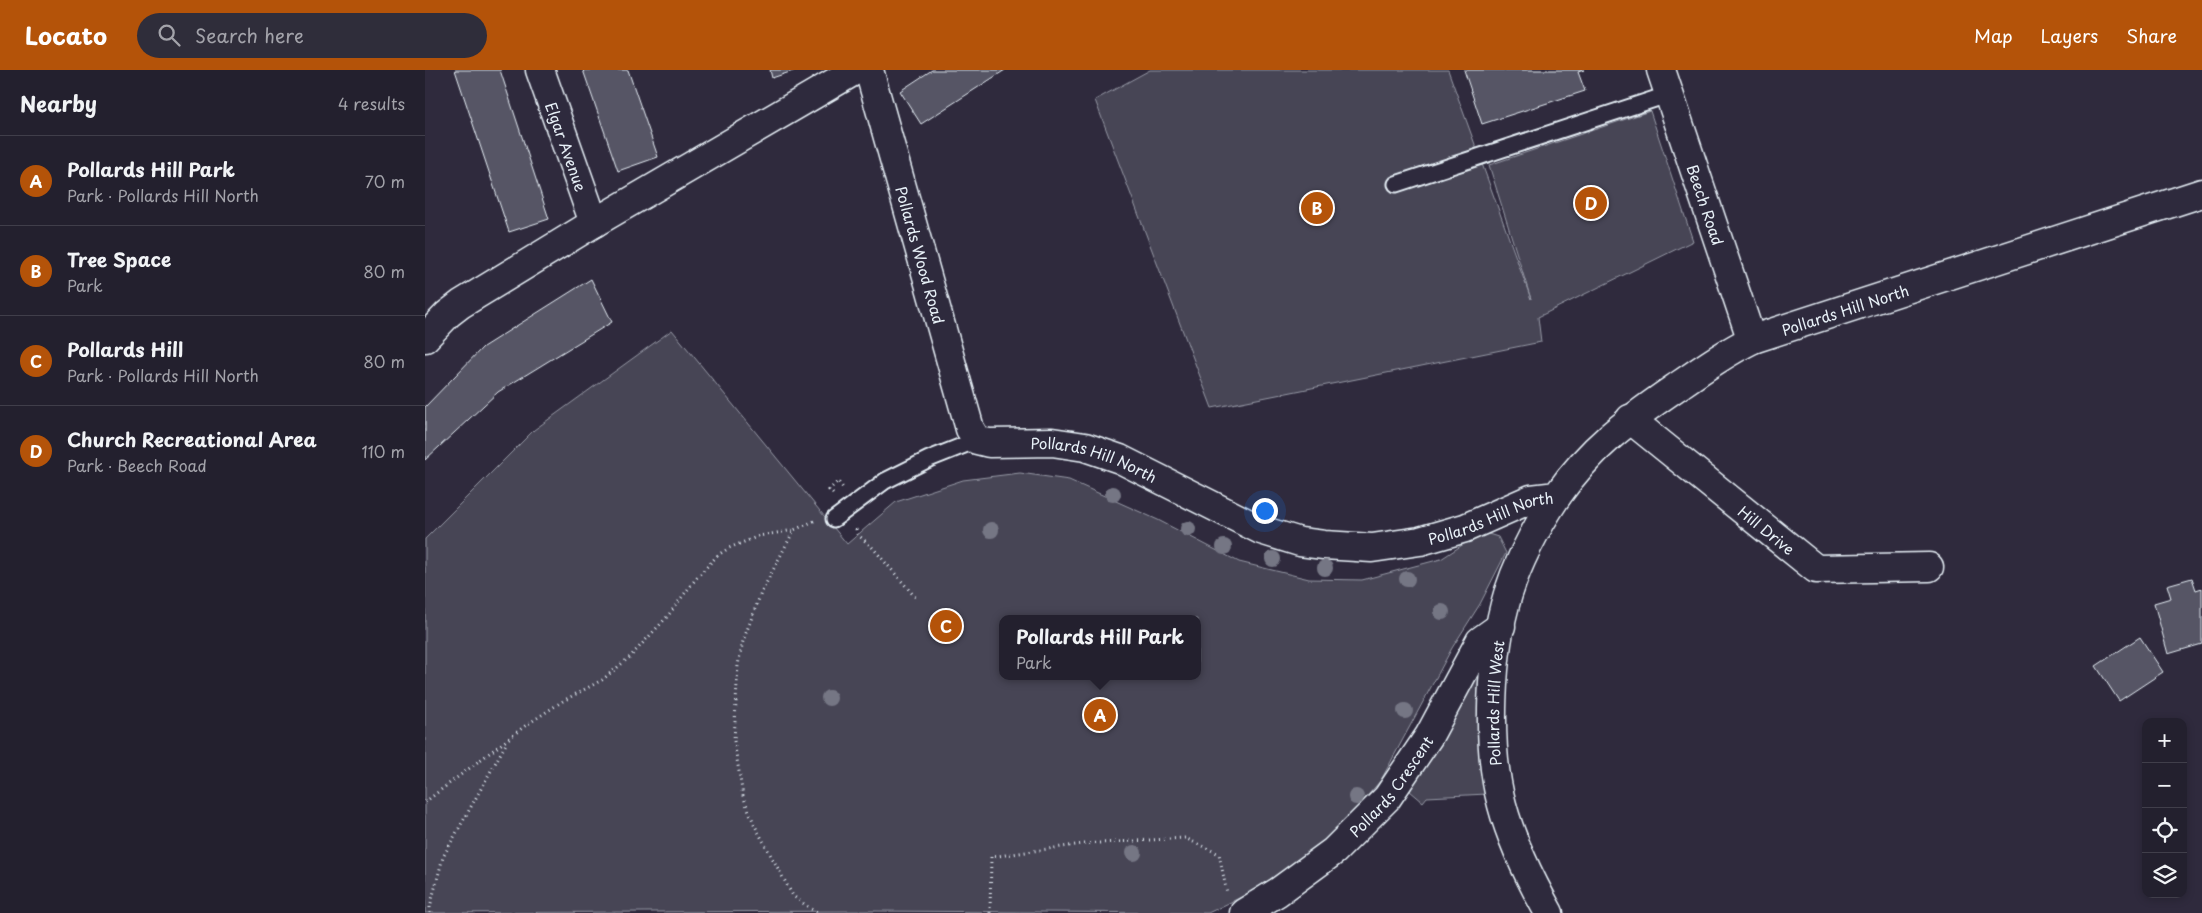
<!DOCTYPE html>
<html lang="en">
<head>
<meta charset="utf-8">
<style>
	body { margin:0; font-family:"Playpen Sans",sans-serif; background:#2f2d3a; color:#f1f3f6 }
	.controls { position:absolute; right:15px; bottom:15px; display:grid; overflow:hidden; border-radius:10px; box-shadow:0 2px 8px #0003 }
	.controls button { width:45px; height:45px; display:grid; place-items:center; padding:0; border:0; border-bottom:1px solid #403e4a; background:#23202e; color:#f1f3f6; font:25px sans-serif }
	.you { position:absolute; left:839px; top:440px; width:18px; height:18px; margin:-12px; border:4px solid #fff; border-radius:50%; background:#1a73e8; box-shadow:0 0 0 8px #1a73e833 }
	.badge { display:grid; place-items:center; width:32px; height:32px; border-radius:50%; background:#b45309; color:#fff; font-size:16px; font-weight:700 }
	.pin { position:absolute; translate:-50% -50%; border:2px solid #fff; box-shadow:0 1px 5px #0006 }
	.popup { position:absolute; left:574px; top:545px; width:202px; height:65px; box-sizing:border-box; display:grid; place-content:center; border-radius:10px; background:#23202e; filter:drop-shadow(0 1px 4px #0005); font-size:16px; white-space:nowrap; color:#a3a3aa }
	.popup b { font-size:19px; color:#f1f3f6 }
	.popup::after { content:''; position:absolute; left:50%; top:100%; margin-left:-10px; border:10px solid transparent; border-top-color:#23202e }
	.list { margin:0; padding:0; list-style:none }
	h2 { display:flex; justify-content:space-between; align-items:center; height:65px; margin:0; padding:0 20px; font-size:21px }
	h2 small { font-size:16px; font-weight:400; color:#a3a3aa }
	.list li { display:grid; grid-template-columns:32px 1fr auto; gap:15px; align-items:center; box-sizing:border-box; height:90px; padding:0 20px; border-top:1px solid #403e4a }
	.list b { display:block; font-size:19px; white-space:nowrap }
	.list p { margin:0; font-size:16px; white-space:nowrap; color:#a3a3aa }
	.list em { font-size:16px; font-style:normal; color:#a3a3aa }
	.icon { flex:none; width:28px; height:28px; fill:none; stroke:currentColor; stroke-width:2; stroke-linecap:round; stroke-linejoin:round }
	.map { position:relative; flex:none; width:1777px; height:843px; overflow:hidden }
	header { display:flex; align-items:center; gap:30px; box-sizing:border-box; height:70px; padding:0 25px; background:#b45309; color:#fff }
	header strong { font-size:24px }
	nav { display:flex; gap:28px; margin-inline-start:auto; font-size:18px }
	.search { width:350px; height:45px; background:#2f2d3a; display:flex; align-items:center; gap:12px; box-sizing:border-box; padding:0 18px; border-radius:28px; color:#a3a3aa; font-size:19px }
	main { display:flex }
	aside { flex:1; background:#23202e }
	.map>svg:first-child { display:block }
	.green { fill:#464455; stroke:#979aa6; fill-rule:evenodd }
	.building { fill:#575565; stroke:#e8f1f8 }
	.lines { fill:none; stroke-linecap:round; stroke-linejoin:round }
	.service-casing { stroke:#e8f1f8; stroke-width:19 }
	.minor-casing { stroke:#e8f1f8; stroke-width:31 }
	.path { stroke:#e8f1f8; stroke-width:3; stroke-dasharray:1 4; stroke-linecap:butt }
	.service { stroke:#2f2a3d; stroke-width:15 }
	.minor { stroke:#2f2a3d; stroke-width:28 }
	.tree { fill:#757684 }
	.labels { text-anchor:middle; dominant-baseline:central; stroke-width:4.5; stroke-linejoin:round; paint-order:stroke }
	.street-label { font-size:15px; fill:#e8f1f8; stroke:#2f2a3d }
</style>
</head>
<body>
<header>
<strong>Locato</strong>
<div class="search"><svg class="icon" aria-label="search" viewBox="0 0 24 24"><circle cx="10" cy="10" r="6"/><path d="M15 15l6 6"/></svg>Search here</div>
<nav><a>Map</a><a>Layers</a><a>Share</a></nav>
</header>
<main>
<aside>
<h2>Nearby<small>4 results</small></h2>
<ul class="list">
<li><span class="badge">A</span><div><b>Pollards Hill Park</b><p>Park · Pollards Hill North</p></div><em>70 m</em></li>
<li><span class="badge">B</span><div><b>Tree Space</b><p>Park</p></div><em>80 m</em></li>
<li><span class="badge">C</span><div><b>Pollards Hill</b><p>Park · Pollards Hill North</p></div><em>80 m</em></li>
<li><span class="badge">D</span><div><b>Church Recreational Area</b><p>Park · Beech Road</p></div><em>110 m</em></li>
</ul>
</aside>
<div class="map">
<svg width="1777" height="843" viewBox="0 0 1777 843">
	<rect width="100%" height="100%" fill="#2f2a3d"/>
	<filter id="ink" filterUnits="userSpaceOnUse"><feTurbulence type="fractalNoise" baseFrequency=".02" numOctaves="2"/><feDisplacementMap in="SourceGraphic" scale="10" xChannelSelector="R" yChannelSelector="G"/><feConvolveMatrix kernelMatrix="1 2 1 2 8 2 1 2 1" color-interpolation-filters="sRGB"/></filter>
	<g filter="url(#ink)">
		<path class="green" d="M725,0h298l83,229 -42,-134 161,-54 43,130 -155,76 3,25 -329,66 -117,-308z
			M247,260l175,214 49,-42 67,-22 57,-7 49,7 89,40 81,42 70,17 53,1 79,-21 32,-21 12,-5 13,4 8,16 -26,51 -28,44 -71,132 -54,63 -63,43 -56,27 -336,-2 -447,2v-374l109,-109zM578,549h194v57h-194z
			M1048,607l9,4 5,113 -60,3 -4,5 -13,-11z"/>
		<path class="building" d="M30,0h45l49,149 -40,13z
			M158,0h45l30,87 -40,14z
			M345,0h26l-24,8z
			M507,0h73l-84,54 -21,-33z
			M1039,0h120l-6,2 7,19 -103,33z
			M166,209l21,43 -114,70 -73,68v-53l58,-60z
			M1767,508l4,12 6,-2v56l-34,10 -14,-51 17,-5 -4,-13z
			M1715,567l23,35 -44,29 -23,-35z"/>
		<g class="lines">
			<defs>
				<path id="service" d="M971,114l274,-90
					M409,449l51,-38 44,-22 48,-19"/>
				<g id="minor">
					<path id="s1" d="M115,0l54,153"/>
					<path id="s2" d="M444,0l101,359 7,11 12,3 63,-1 33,5 35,12 141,71 39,12 24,3 48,3 48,-7 45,-13 66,-29 26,-3c34,-49 70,-75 118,-108 26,-18 50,-35 78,-49l449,-146"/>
					<path id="s3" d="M1236,0l87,259 5,10"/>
					<path d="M0,268l23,-24 13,-10 133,-81 262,-153"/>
					<path id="s4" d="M1205,349l186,150 113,-2"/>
					<path id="s5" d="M819,843l34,-21 56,-41 53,-53 42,-62 51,-95 21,-15"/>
					<path id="s6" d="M1124,843c-19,-34 -37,-70 -47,-108 -16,-59 -12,-153 6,-211 11,-35 29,-68 49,-98"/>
				</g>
			</defs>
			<use href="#service" class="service-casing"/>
			<use href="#minor" class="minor-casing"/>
			<path class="path" d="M408,424l-4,-4 9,-9 5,7
				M389,451l-20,9 -33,63 -18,48 -5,24 -4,76 9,55 12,30 38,70 18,13 9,4
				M431,459l1,5 15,13 45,52
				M0,732l100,-76 38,-25 39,-21 28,-23 37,-40 31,-41 20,-21 11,-7 30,-12 35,-6
				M5,843v-6l13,-50 64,-115
				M565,843l1,-56 92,-13 102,-6 34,16 8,39"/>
			<use href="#service" class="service"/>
			<use href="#minor" class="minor"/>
		</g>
		<g class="tree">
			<circle cx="688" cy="424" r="8"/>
			<circle cx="763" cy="459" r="8"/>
			<circle cx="566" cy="460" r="8"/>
			<circle cx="799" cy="477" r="8"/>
			<circle cx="848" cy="489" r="8"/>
			<circle cx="900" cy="498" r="8"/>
			<circle cx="982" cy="509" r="8"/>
			<circle cx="1017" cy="542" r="8"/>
			<circle cx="404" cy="628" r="8"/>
			<circle cx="980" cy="641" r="8"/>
			<circle cx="931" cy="727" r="8"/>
			<circle cx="709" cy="783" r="8"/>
		</g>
	</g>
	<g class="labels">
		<g class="street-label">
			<text stroke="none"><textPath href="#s1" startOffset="81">Elgar Avenue</textPath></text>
			<text stroke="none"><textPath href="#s3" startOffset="142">Beech Road</textPath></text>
			<text stroke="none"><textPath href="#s2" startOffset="192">Pollards Wood Road</textPath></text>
			<text stroke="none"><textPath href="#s2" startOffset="1346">Pollards Hill North</textPath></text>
			<text stroke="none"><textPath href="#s2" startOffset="506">Pollards Hill North</textPath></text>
			<text stroke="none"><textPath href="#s2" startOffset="926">Pollards Hill North</textPath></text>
			<text stroke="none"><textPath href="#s4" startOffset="176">Hill Drive</textPath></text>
			<text stroke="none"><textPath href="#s6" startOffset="221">Pollards Hill West</textPath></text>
			<text stroke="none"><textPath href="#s5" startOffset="196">Pollards Crescent</textPath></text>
		</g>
	</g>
</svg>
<div class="controls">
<button>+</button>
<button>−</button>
<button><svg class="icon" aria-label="locate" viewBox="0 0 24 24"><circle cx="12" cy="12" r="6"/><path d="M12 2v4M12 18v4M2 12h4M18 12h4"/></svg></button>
<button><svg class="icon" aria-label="layers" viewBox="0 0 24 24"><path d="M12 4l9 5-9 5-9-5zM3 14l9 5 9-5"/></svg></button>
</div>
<div class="you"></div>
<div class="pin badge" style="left:675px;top:645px">A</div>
<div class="popup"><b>Pollards Hill Park</b>Park</div>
<div class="pin badge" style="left:892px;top:138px">B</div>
<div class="pin badge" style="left:521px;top:556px">C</div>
<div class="pin badge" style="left:1166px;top:133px">D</div>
</div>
</main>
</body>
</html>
